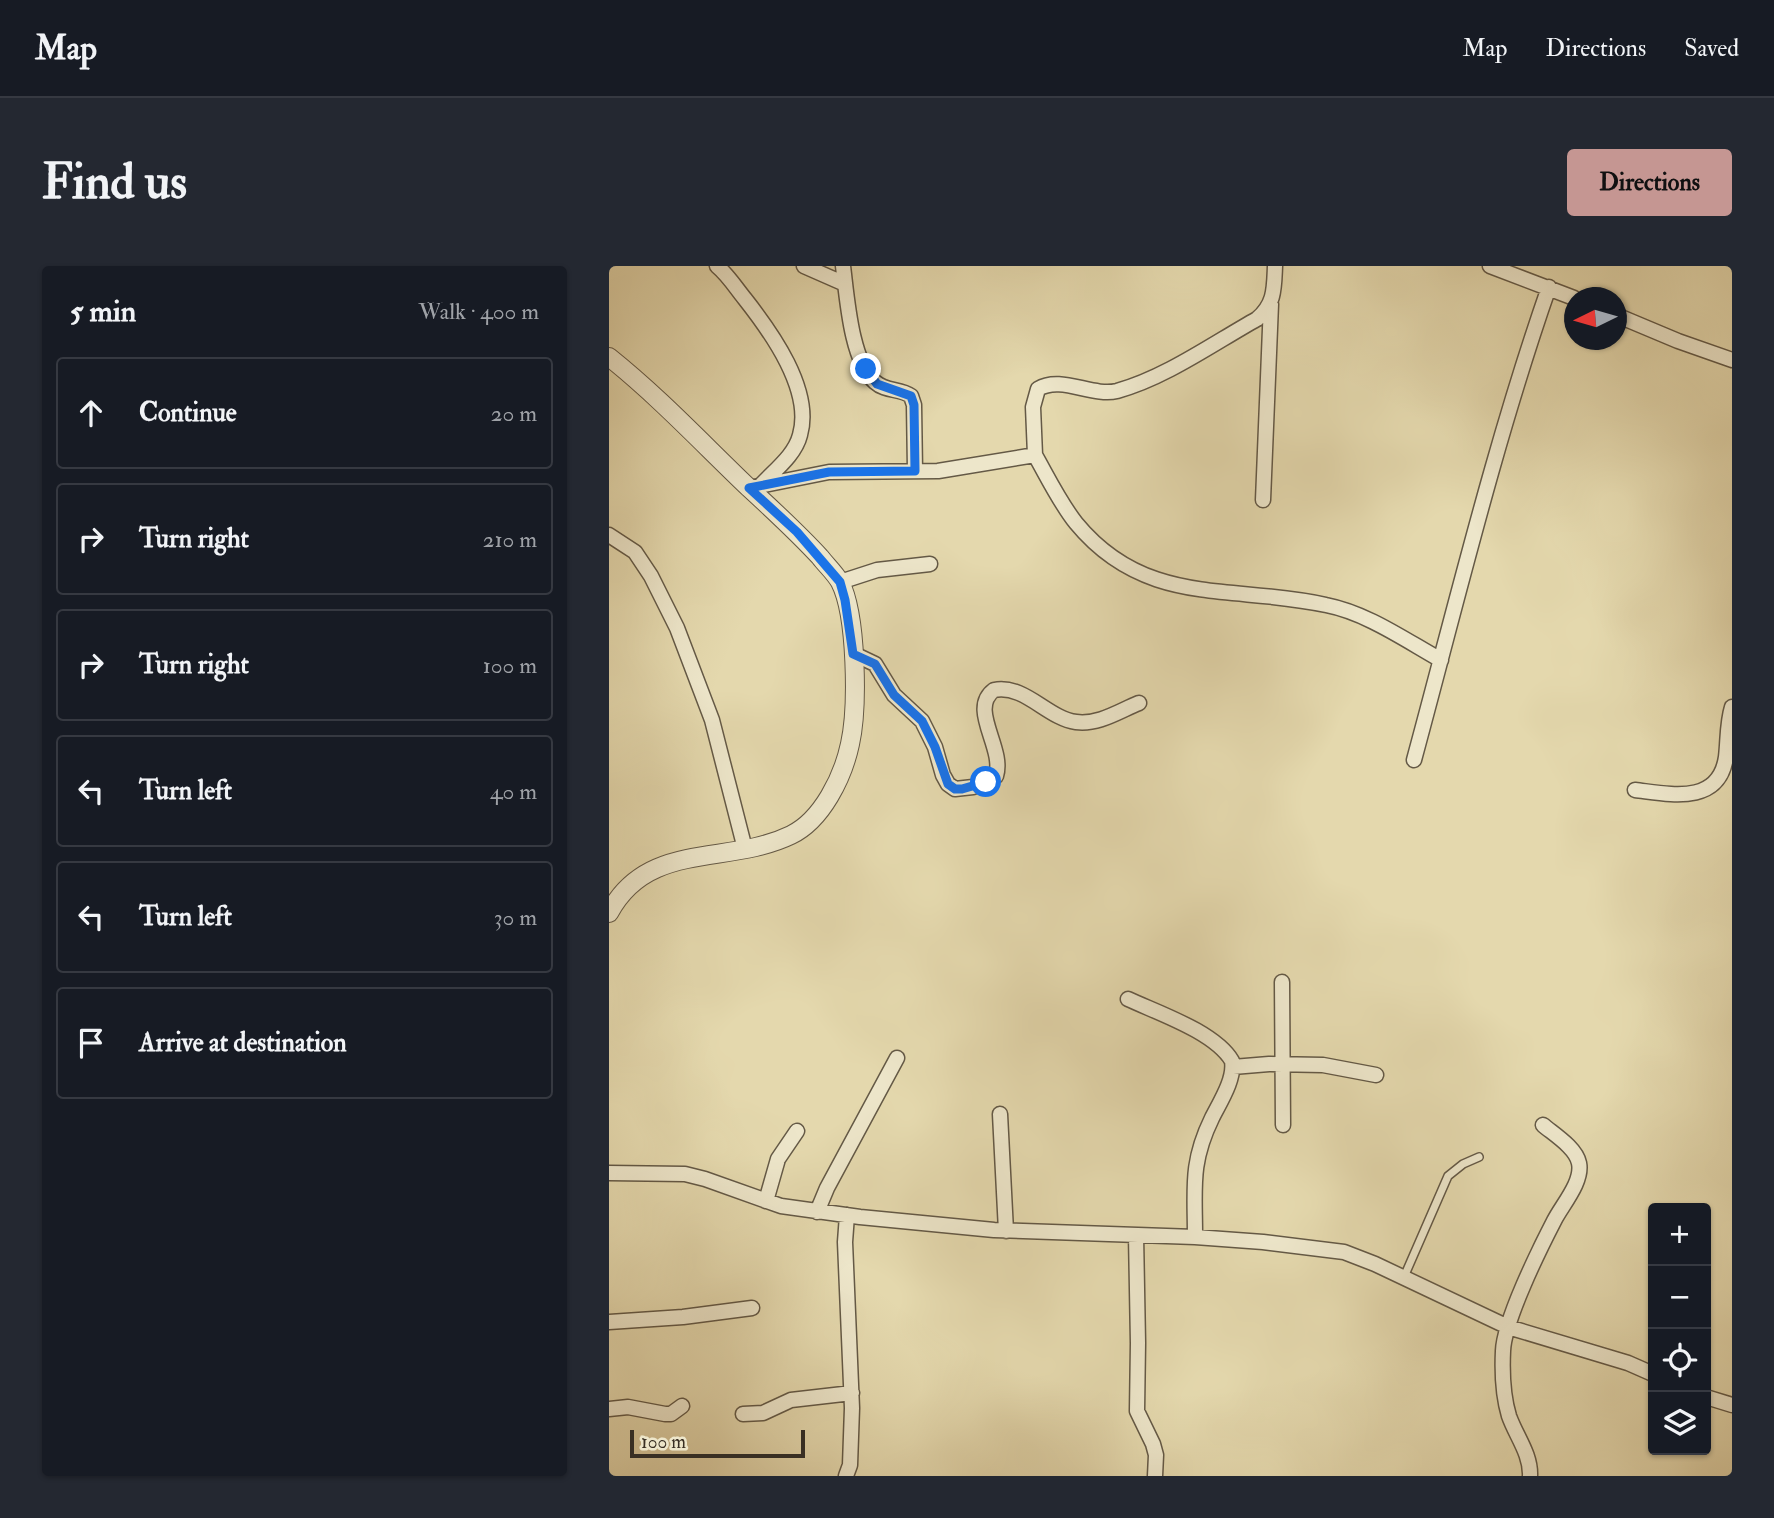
<!DOCTYPE html>
<html lang="en">
<head>
<meta charset="utf-8">
<style>
	body { margin:0; font-family:"IM FELL Double Pica",serif; background:#242831; color:#f1f3f6 }
	.controls { position:absolute; right:21px; bottom:21px; display:grid; overflow:hidden; border-radius:7px; box-shadow:0 2px 5px #0004 }
	.controls button { width:63px; height:63px; display:grid; place-items:center; padding:0; border:0; border-bottom:2px solid #363941; background:#171b24; color:#f1f3f6; font:35px sans-serif }
	.compass { position:absolute; left:955px; top:21px; width:63px; height:63px; border-radius:50%; background:#171b24; box-shadow:0 2px 5px #0004; rotate:265deg }
	.scale { position:absolute; left:21px; bottom:18px; width:175px; box-sizing:border-box; padding-left:7px; border:4px solid #392f23; border-top:0; font-size:19px; line-height:24px; white-space:nowrap; color:#392f23; -webkit-text-stroke:5px #ede6ca; paint-order:stroke }
	.stop { position:absolute; width:21px; height:21px; margin:-16px; border:5px solid #1a73e8; border-radius:50%; background:#fff }
	.stop.end { background:#1a73e8; border-color:#fff; box-shadow:0 2px 7px #0008 }
	.list { margin:0; padding:0; list-style:none }
	h2 { display:flex; justify-content:space-between; align-items:center; height:91px; margin:0; padding:0 28px; font-size:30px }
	h2 small { font-size:23px; font-weight:400; color:#9ea1a6 }
	.list li { display:grid; grid-template-columns:46px 1fr auto; gap:21px; align-items:center; box-sizing:border-box; height:112px; margin:0 14px 14px; padding:0 14px; border:2px solid #363941; border-radius:7px }
	.list b { display:block; font-size:26px; white-space:nowrap }
	.list em { font-size:23px; font-style:normal; color:#9ea1a6 }
	.icon { flex:none; width:38px; height:38px; fill:none; stroke:currentColor; stroke-width:2; stroke-linecap:round; stroke-linejoin:round }
	.map { position:relative; flex:none; width:1123px; height:1210px; overflow:hidden; border-radius:7px }
	header { display:flex; align-items:center; gap:42px; box-sizing:border-box; height:98px; padding:0 35px; background:#171b24; border-bottom:2px solid #363941 }
	header strong { font-size:33px }
	nav { display:flex; gap:38px; margin-inline-start:auto; font-size:24px }
	.intro { display:flex; align-items:center; justify-content:space-between; box-sizing:border-box; height:168px; padding:0 42px }
	h1 { margin:0; font-size:49px }
	.button { padding:18px 32px; border-radius:7px; background:#c59692; color:#111; font-size:24px; font-weight:700 }
	main { display:flex; gap:42px; padding:0 42px }
	aside { flex:1; background:#171b24; border-radius:7px; box-shadow:0 2px 5px #0004 }
	.map>svg:first-child { display:block }
	.lines { fill:none; stroke-linecap:round; stroke-linejoin:round }
	.service-casing { stroke:#645946; stroke-width:10 }
	.minor-casing { stroke:#645946; stroke-width:17 }
	.tertiary-casing { stroke:#645946; stroke-width:20 }
	.service { stroke:#ede6ca; stroke-width:7 }
	.minor { stroke:#ede6ca; stroke-width:14 }
	.tertiary { stroke:#ede6ca; stroke-width:18 }
	.route { stroke:#1a73e8; stroke-width:9 }
</style>
</head>
<body>
<header>
<strong>Map</strong>
<nav><a>Map</a><a>Directions</a><a>Saved</a></nav>
</header>
<div class="intro"><h1>Find us</h1><a class="button">Directions</a></div>
<main>
<aside>
<h2>5 min<small>Walk · 400 m</small></h2>
<ul class="list">
<li><svg class="icon" aria-label="ahead" viewBox="0 0 24 24"><path d="M12 20V5M6 11l6-6 6 6"/></svg><div><b>Continue</b></div><em>20 m</em></li>
<li><svg class="icon" aria-label="right" viewBox="0 0 24 24"><path d="M7 20v-9h11M14 6l5 5-5 5"/></svg><div><b>Turn right</b></div><em>210 m</em></li>
<li><svg class="icon" aria-label="right" viewBox="0 0 24 24"><path d="M7 20v-9h11M14 6l5 5-5 5"/></svg><div><b>Turn right</b></div><em>100 m</em></li>
<li><svg class="icon" aria-label="left" viewBox="0 0 24 24"><path d="M17 20v-9H6M10 6l-5 5 5 5"/></svg><div><b>Turn left</b></div><em>40 m</em></li>
<li><svg class="icon" aria-label="left" viewBox="0 0 24 24"><path d="M17 20v-9H6M10 6l-5 5 5 5"/></svg><div><b>Turn left</b></div><em>30 m</em></li>
<li><svg class="icon" aria-label="arrive" viewBox="0 0 24 24"><path d="M6 21V4h12l-3 4 3 4H6"/></svg><div><b>Arrive at destination</b></div></li>
</ul>
</aside>
<div class="map">
<svg width="1123" height="1210" viewBox="0 0 1123 1210">
	<rect width="100%" height="100%" fill="#e4d8ad"/>
	<filter id="stains"><feTurbulence type="fractalNoise" baseFrequency=".00286" numOctaves="4"/><feColorMatrix values="0 0 0 0 .2 0 0 0 0 .09 0 0 0 0 .02 0 0 0 .5 -.17"/></filter>
	<radialGradient id="worn" r=".72"><stop offset=".6" stop-color="#630" stop-opacity="0"/><stop offset="1" stop-color="#630" stop-opacity=".3"/></radialGradient>
	<g class="lines">
		<defs>
			<path id="service" d="M795,1011l44,-101 15,-12 16,-7"/>
			<path id="minor" d="M108,0c11,9 19,22 28,33 26,33 68,91 55,136 -5,20 -25,35 -39,50
				M195,0l41,18
				M234,0c4,31 8,95 32,116 11,10 25,6 36,14l3,9 1,66
				M881,0l84,32
				M1007,49l62,26 54,19
				M426,189c13,23 25,48 41,68 70,85 156,61 250,82 41,8 79,35 115,55
				M140,222l80,-16 109,-1 97,-16 -2,-48 5,-18c23,-14 54,8 79,2 48,-13 97,-48 140,-72 18,-15 17,-31 18,-53
				M654,234l8,-196
				M0,269l26,17 16,24 26,52 35,92 33,129
				M231,316l37,-12 53,-6
				M245,388l21,10 19,31 28,26 13,26 8,28 5,9 7,5 18,-2 23,-11c9,-28 -28,-67 -2,-86 31,-6 53,28 82,32 23,3 43,-11 63,-19
				M805,494c43,-159 81,-318 135,-473
				M1026,524c34,4 84,16 91,-33 2,-17 1,-34 6,-50
				M673,716l1,143
				M519,733c30,14 87,33 104,62 3,18 -12,41 -20,57 -22,45 -17,70 -17,119
				M624,801l36,-3 54,1 53,10
				M391,848l6,117
				M0,907l76,1 20,5 76,27 79,11 134,13 201,7 68,5 81,10 31,12 133,63 120,36 25,11
				M157,935l12,-42 19,-28
				M208,946l10,-24 70,-130
				M527,969l2,108 -1,68 16,33 3,11 -1,21
				M0,1056l74,-5 69,-9
				M1097,1131l26,8
				M0,1143l19,-2 37,7h6l11,-8
				M134,1148l20,-1 28,-13 61,-7
				M237,1210l4,-11 2,-57 -7,-166 2,-27
				M921,1210c1,-22 -14,-40 -21,-60 -6,-20 -7,-44 -6,-65 1,-30 36,-101 51,-130 8,-16 29,-39 25,-58 -3,-15 -24,-28 -36,-38"/>
			<path id="tertiary" d="M0,91c50,40 93,86 139,130 25,23 49,45 72,70 6,8 15,16 20,25 17,33 18,126 10,162 -7,33 -28,76 -59,91 -64,31 -143,5 -182,78"/>
		</defs>
		<use href="#service" class="service-casing"/>
		<use href="#minor" class="minor-casing"/>
		<use href="#tertiary" class="tertiary-casing"/>
		<use href="#service" class="service"/>
		<use href="#minor" class="minor"/>
		<use href="#tertiary" class="tertiary"/>
	</g>
	<g class="lines">
		<path class="route" d="M257,103l11,15 34,12 3,9 1,66 -86,1 -80,16 48,44 43,50 5,18 8,54 22,10 19,31 28,26 13,26 13,37 7,5h7l24,-7"/>
	</g>
	<rect width="100%" height="100%" filter="url(#stains)"/>
	<rect width="100%" height="100%" fill="url(#worn)"/>
</svg>
<div class="controls">
<button>+</button>
<button>−</button>
<button><svg class="icon" aria-label="locate" viewBox="0 0 24 24"><circle cx="12" cy="12" r="6"/><path d="M12 2v4M12 18v4M2 12h4M18 12h4"/></svg></button>
<button><svg class="icon" aria-label="layers" viewBox="0 0 24 24"><path d="M12 4l9 5-9 5-9-5zM3 14l9 5 9-5"/></svg></button>
</div>
<svg class="compass" viewBox="-18 -18 36 36"><path d="M0-13l5 13h-10z" fill="#e53935"/><path d="M0 13l5-13h-10z" fill="#9ea1a6"/></svg>
<div class="scale">100 m</div>
<div class="stop" style="left:377px;top:516px"></div>
<div class="stop end" style="left:257px;top:103px"></div>
</div>
</main>
</body>
</html>
